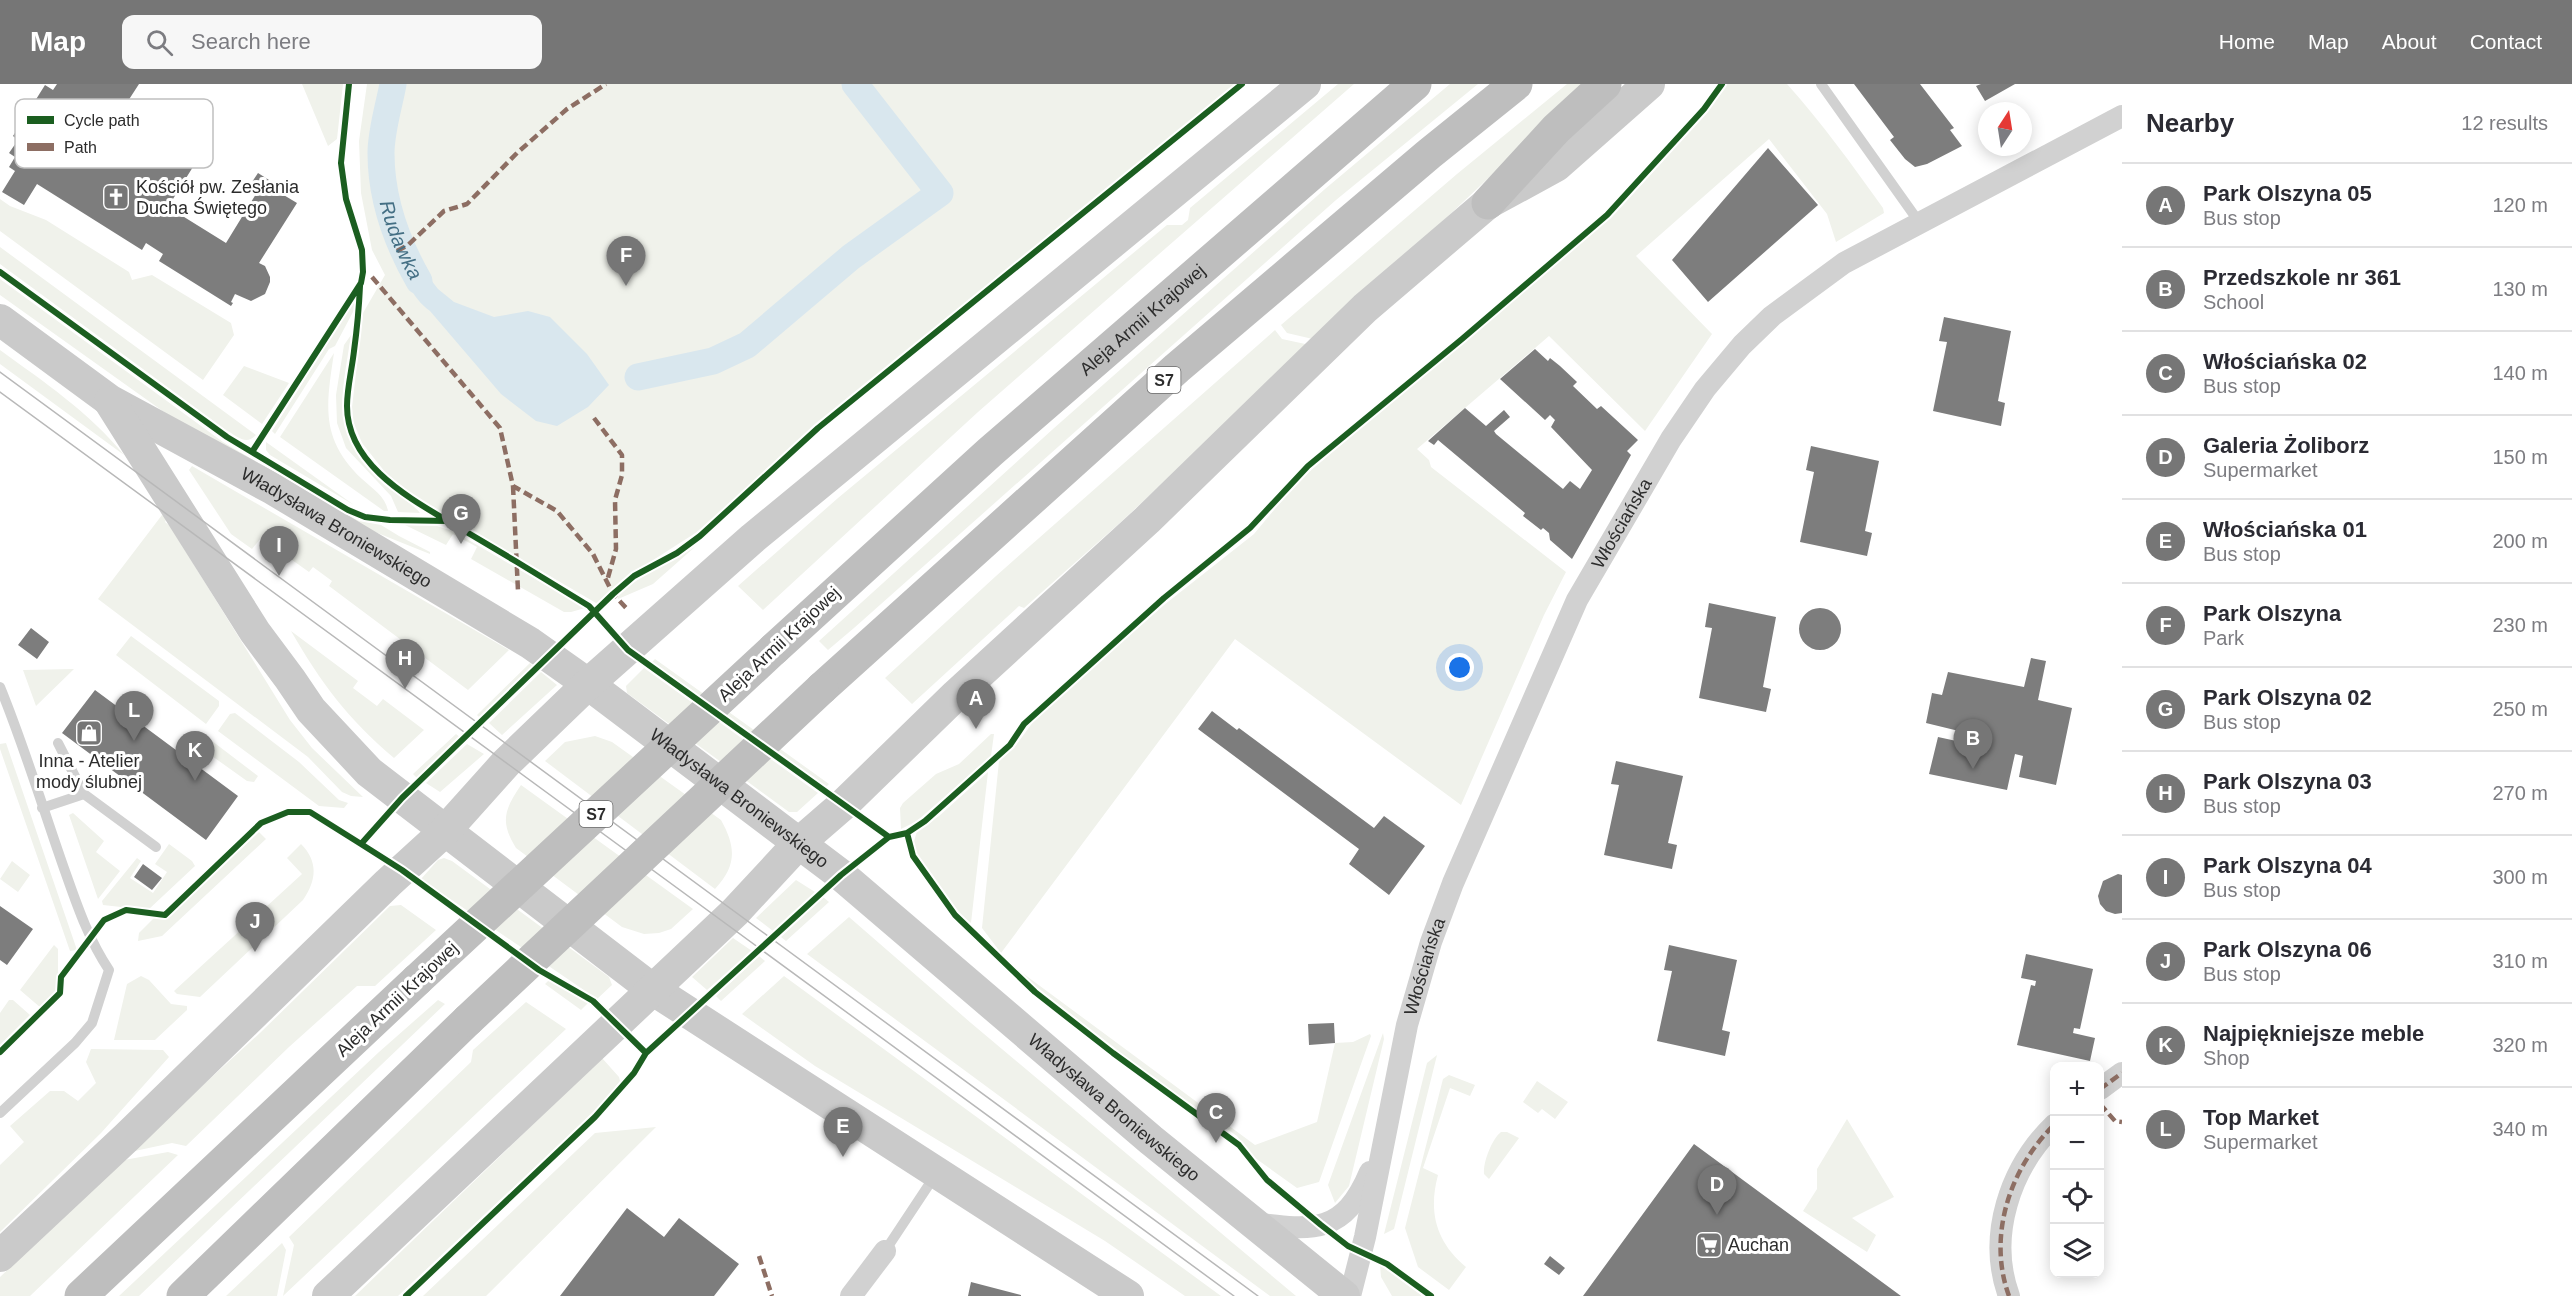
<!DOCTYPE html>
<html lang="en">
<head>
<meta charset="utf-8">
<style>
	body { margin:0; font-family:Arial,sans-serif; background:#f7f7f7; color:#2b2b33 }
	.controls { position:absolute; right:18px; bottom:18px; display:grid; overflow:hidden; border-radius:12px; box-shadow:0 3px 15px #0003 }
	.controls button { width:54px; height:54px; display:grid; place-items:center; padding:0; border:0; border-bottom:2px solid #e1e1e2; background:#fff; color:#2b2b33; font:30px sans-serif }
	.compass { position:absolute; left:1978px; top:18px; width:54px; height:54px; border-radius:50%; background:#fff; box-shadow:0 3px 15px #0003; rotate:12deg }
	.you { position:absolute; left:1460px; top:584px; width:21px; height:21px; margin:-15px; border:4px solid #fff; border-radius:50%; background:#1a73e8; box-shadow:0 0 0 9px #1a73e833 }
	.badge { display:grid; place-items:center; width:39px; height:39px; border-radius:50%; background:#767676; color:#fff; font-size:20px; font-weight:700 }
	.pin { position:absolute; translate:-50% -50px; filter:drop-shadow(0 2px 3px #0008) }
	.pin::after { content:''; position:absolute; top:32px; width:21px; height:18px; background:inherit; clip-path:polygon(0 0,100% 0,50% 100%) }
	.list { margin:0; padding:0; list-style:none }
	h2 { display:flex; justify-content:space-between; align-items:center; height:78px; margin:0; padding:0 24px; font-size:26px }
	h2 small { font-size:20px; font-weight:400; color:#7c7c81 }
	.list li { display:grid; grid-template-columns:39px 1fr auto; gap:18px; align-items:center; box-sizing:border-box; height:84px; padding:0 24px; border-top:2px solid #e1e1e2 }
	.list b { display:block; font-size:22px; white-space:nowrap }
	.list p { margin:0; font-size:20px; white-space:nowrap; color:#7c7c81 }
	.list em { font-size:20px; font-style:normal; color:#7c7c81 }
	.icon { flex:none; width:33px; height:33px; fill:none; stroke:currentColor; stroke-width:2; stroke-linecap:round; stroke-linejoin:round }
	.map { position:relative; flex:none; width:2122px; height:1212px; overflow:hidden }
	header { display:flex; align-items:center; gap:36px; box-sizing:border-box; height:84px; padding:0 30px; background:#767676; color:#fff }
	header strong { font-size:28px }
	nav { display:flex; gap:33px; margin-inline-start:auto; font-size:21px }
	.search { width:420px; height:54px; background:#f7f7f7; display:flex; align-items:center; gap:15px; box-sizing:border-box; padding:0 21px; border-radius:12px; color:#7c7c81; font-size:22px }
	main { display:flex }
	aside { flex:1; background:#fff }
	.map>svg:first-child { display:block }
	.green { fill:#f0f2eb }
	.water { fill:#d9e7ee }
	.lines { fill:none; stroke-linecap:round; stroke-linejoin:round }
	.canal { stroke:#d9e7ee; stroke-width:27 }
	.building { fill:#7d7d7d }
	.lane { stroke:#d1d1d1; stroke-width:10 }
	.street { stroke:#d1d1d1; stroke-width:22 }
	.secondary { stroke:#cacaca; stroke-width:32 }
	.highway { stroke:#bebebe; stroke-width:33 }
	.tram { stroke:#b8b8b8; stroke-width:1.5 }
	.highway-bridge { stroke:#bebebe; stroke-width:33 }
	.quiet { stroke:#8d6e63; stroke-width:4.5; stroke-dasharray:9 4.5; stroke-linecap:butt }
	.cycleway-casing { stroke:#fff; stroke-width:10 }
	.cycleway { stroke:#1b5e20; stroke-width:6 }
	.labels { text-anchor:middle; dominant-baseline:central; stroke-width:6; stroke-linejoin:round; paint-order:stroke }
	.shield { fill:#fff; stroke:#6b6b6b; stroke-width:1.5 }
	.shield-label { font-size:16px; font-weight:bold; fill:#2c2c2c }
	.poi-label { font-size:18px; fill:#2c2c2c; stroke:#fff; text-anchor:start }
	.street-label { font-size:18px; fill:#2c2c2c; stroke:#fff }
	.water-label { font-size:20px; font-style:italic; fill:#446f84; stroke:#fff }
	.key { fill:#fff; stroke:#c0c0c0; stroke-width:1.5 }
	.key-label { font-size:16px; fill:#2c2c2c }
</style>
</head>
<body>
<header>
<strong>Map</strong>
<div class="search"><svg class="icon" aria-label="search" viewBox="0 0 24 24"><circle cx="10" cy="10" r="6"/><path d="M15 15l6 6"/></svg>Search here</div>
<nav><a>Home</a><a>Map</a><a>About</a><a>Contact</a></nav>
</header>
<main>
<div class="map">
<svg width="2122" height="1212" viewBox="0 0 2122 1212">
	<rect width="100%" height="100%" fill="#fff"/>
	<path class="green" d="M302,0h41l-6,55 -9,7z
		M367,0h868l-417,343 -121,105 -75,48 -22,22 -4,1 -178,-104 -33,-27 -23,-29 -9,-22 -1,-14 11,-94 22,-38 -13,-25 -11,-57 -2,-52z
		M1338,0h16l-376,328 -215,198 -25,-24 100,-88 329,-273h15l6,-5 2,-12z
		M1450,0h28l-142,116 -482,428 -26,22 -9,-9 234,-212 272,-240z
		M1567,0h21l-271,256 -30,-7 -6,-8 176,-151z
		M1725,0h62c35,39 66,82 96,124l1,5 -48,29 -9,-28 -58,-75 -133,117 76,78 -67,97 -96,-95 -132,113 12,11 2,7 135,105 -22,43 -83,190 -226,-166 -234,314 -19,-25 17,-167 15,-13 19,-26 55,-50 76,-67 90,-71 43,-52 313,-264 93,-104z
		M0,115l10,7 36,14 83,52 3,8 20,-5 79,48 3,12 -31,45 -203,-149z
		M0,163l256,188c-10,11 -19,1 -30,-5l-226,-166z
		M0,195l223,163 115,68 21,11 22,4 18,11 31,16v2l-75,-30 -177,-102 -178,-127z
		M356,214l-2,12 -19,36 -6,3 -54,85 -3,-3z
		M1275,246l7,9 28,6 -188,176 -98,87 -5,-2 -107,98 -27,-26 111,-102z
		M351,251c-9,60 -21,95 26,143 11,12 35,24 43,35l-22,-1 -7,-16 -45,-48 -9,-25 -1,-28 8,-50z
		M0,266c44,32 89,62 124,105l-124,-91z
		M334,269c-8,53 -14,86 28,126 10,9 24,18 26,32h-4l-104,-74z
		M244,282l45,17 -27,41 -39,-29z
		M266,358l88,63 -84,-50 -4,-5z
		M192,382l317,184 -41,40 -139,-104 3,-5 -19,-14 -4,5 -48,-34 -9,11 -21,-15 -42,-64z
		M162,431l5,3 -2,4 5,4 120,194 22,28 51,49 -12,-1 -9,-4 -34,-35 -210,-158z
		M405,441l32,1 18,6 130,76 -14,4h-7l-93,-53 6,-12 -24,-13 -7,11z
		M696,462l-43,38 -35,15v-4c24,-22 53,-31 78,-49z
		M291,547l67,50 -5,7 24,18 6,-7 41,31 -30,28c-46,-39 -73,-75 -103,-127z
		M131,552l88,65v5l-13,18 -90,-69z
		M655,575l174,125 -3,3 -174,-125z
		M530,579l4,5 -53,51 -4,-4z
		M644,584l174,125 -21,19h-8l-162,-119 -1,-7z
		M74,585l-38,37 -13,-36z
		M541,588l16,13 -55,50 -13,-12z
		M235,629l64,49 40,38 9,3 -4,5 -25,-2 -101,-75 12,-17z
		M456,650l5,4 -43,41 -5,-5z
		M991,650h3l-3,22 -74,65 -16,8 -1,-21 3,-5 33,-29 23,-10z
		M595,652l17,6 109,78c15,27 16,45 -6,69l-170,-128 20,-19z
		M212,657l46,35 -4,6 -7,-1 -42,-30z
		M6,659l71,207 -7,1 -70,-202v-5z
		M467,660l17,10 -44,38 -14,-9z
		M988,688l-17,151 -11,-9 -43,-59 -4,-10 4,-14 22,-15z
		M521,701l172,124 -22,20 -12,4 -15,1 -22,-7 -106,-79c-16,-26 -12,-38 5,-63z
		M73,729l31,28 -8,11 24,19 -22,28 -29,-84z
		M259,748l7,7 -104,97 -24,5 1,-8 16,-16 8,2 6,-4z
		M169,760l23,17 3,5 -47,44 -45,-5 -1,-4 35,-43 4,3 -11,17 23,15 14,-21 -12,-8z
		M301,760c17,17 16,36 2,56l-103,97 -23,-3 -3,-3 128,-117 -15,-16z
		M444,774l8,3 157,116 3,8 -15,14 -176,-120 17,-19z
		M12,777l18,14 -12,17 -18,-13z
		M796,796l19,12 -42,39 -17,-13z
		M823,813l6,5 -43,39 -5,-4z
		M401,821l35,25 -61,56h-18l-68,61 -103,99 -14,-3 -42,9 131,-120 129,-126z
		M849,833l122,106 325,273h-26l-463,-342z
		M733,854l19,13 -45,39 -15,-13z
		M54,861l4,4v41l-17,18 -21,-18z
		M759,872l6,5 -44,40 -5,-5z
		M1013,882l242,179 62,-23 18,-79 18,-1 17,-8 1,2 -52,146 -22,6 -46,-33 -14,-19 -100,-70 -101,-79z
		M141,892l8,4 22,24 16,2v4l-32,30h-41l13,-56z
		M784,892l437,320h-36l-80,-55 -290,-175 -73,-52z
		M550,895l40,22 -9,9 -36,-26z
		M9,916h4l17,15 -30,30v-32z
		M438,916l7,4 -306,292h-20l260,-244z
		M526,918l40,27 -283,267 11,-51 -5,-8 182,-175 2,-12z
		M1383,949l1,6 -35,147 -14,17 -7,-18z
		M91,965l72,1 6,7 -68,76 -101,99v-67l24,-23 -14,-16 40,-35h14l14,10 18,-18 -10,-21z
		M1437,971l-43,174 -10,5 43,-171z
		M602,974l17,19 1,4 -16,21 -206,194h-43z
		M1449,991l26,10 -5,11 -20,-8 -27,80 15,7c-10,37 -2,67 28,92l-17,23 -31,-23 -13,-39 38,-149z
		M1537,997l31,21 -13,17 -13,-10 -4,4 -15,-11z
		M1847,1035l47,78 -42,21 24,17 -9,17 -64,-41 14,-22v-20z
		M656,1043l-170,169h-63l172,-163z
		M1501,1048h6l12,6 -30,41 -5,-5c-1,-12 8,-35 17,-42z
		M168,1068l10,3 -148,141h-30v-19l124,-117z
		M282,1159l4,7 -9,46h-51z
		M1380,1181l41,30v1h-29l-11,-19z"/>
	<path class="water" d="M406,164l32,41 16,13 40,15 34,-6 22,6 37,37 22,31 -21,22 -31,19 -21,-5 -35,-27 -71,-83c-18,-13 -29,-37 -31,-59z"/>
	<g class="lines">
		<g class="canal">
			<path id="s1" d="M393,0c-4,22 -12,47 -12,69 0,47 15,88 38,128"/>
			<path d="M638,293l75,-16 34,-16 104,-88 89,-64 -85,-109"/>
		</g>
	</g>
	<path class="building" d="M57,0h82l-11,17 78,45 -38,61 58,36 33,-54 -9,-4 8,-12 11,7 -2,5 30,18 -38,60 6,3 5,11v5l-5,12 -14,7 -16,-7 -4,8 2,1 -2,3 -72,-45 4,-7 -17,-11 -4,7 -105,-66 -13,21 -22,-13 13,-21 -6,-4 6,-10 -6,-4 9,-13 -5,-4 32,-51 8,5z
		M1854,0h66l34,44 -4,2 12,16 -35,18 -12,3 -10,-8 -15,-19 4,-3z
		M1981,0h34l-30,17 -9,-15z
		M1768,64l50,57 -110,97 -36,-42z
		M1944,233l67,14 -13,70 7,2 -4,23 -68,-15 14,-69 -8,-1z
		M1535,265l13,12 2,-3 10,8 17,16 -4,4 24,23 4,-3 37,34 -11,11 4,4 -59,104 -22,-19 -1,-7 -6,-5 -2,2 -18,-14 2,-3 -87,-73 -4,5 -6,-4 37,-33 21,18 18,-16 6,7 -16,14 2,3 67,55 7,-8 10,8 12,-19 -41,-43 4,-7 -5,-5 -5,5 -45,-41z
		M1811,362l68,15 -14,70 7,2 -5,23 -67,-14 14,-70 -8,-2z
		M1709,519l67,14 -13,70 8,2 -5,23 -67,-14 13,-70 -7,-1z
		M1799 545a21 21 0 1 1 42 0a21 21 0 1 1-42 0Z
		M31,544l18,14 -12,17 -19,-14z
		M2031,574l15,3 -8,39 34,8 -16,77 -37,-8 4,-21 -8,-2 -8,36 -78,-16 9,-37 23,5 2,-10 -37,-9 6,-30 10,2 6,-23 76,15z
		M95,606l143,106 -32,44 -144,-107z
		M1212,627l25,19 2,-2 135,100 10,-12 41,30 -36,49 -40,-31 10,-15 -161,-120z
		M1616,677l67,15 -15,67 9,2 -5,24 -68,-14 15,-70 -8,-1z
		M143,780l19,14 -10,12 -18,-13z
		M2118,790l4,1v38l-7,1 -9,-3 -6,-7 -2,-8 5,-15z
		M0,822l33,23 -26,36 -7,-5z
		M1669,861l68,15 -15,70 8,2 -5,24 -68,-15 15,-70 -8,-1z
		M2026,870l67,15 -13,60 -6,-1 -1,5 22,5 -5,23 -73,-16 14,-60 4,1 1,-5 -15,-3z
		M1334,939l1,20 -26,2 -1,-21z
		M1694,1060l207,152h-318z
		M627,1124l37,29 15,-19 60,46 -25,32h-154z
		M1550,1172l15,12 -6,7 -15,-11z
		M971,1198l50,13v1h-53z"/>
	<g class="lines">
		<path class="lane" d="M1821,0l98,138
			M0,603c25,61 44,125 66,187 12,34 23,66 43,96l-17,53 -17,20 -75,70
			M58,659l26,51
			M42,724l42,-14 72,53
			M885,1167l51,-77"/>
		<g class="street">
			<path d="M2100,1005l22,-16"/>
			<path d="M1254,1139c60,8 90,11 116,-51"/>
			<path d="M851,1212l34,-45"/>
			<path id="s2" d="M1350,1212l15,-59 42,-212 24,-83 22,-59 124,-283 94,-161 34,-50 37,-44 30,-29 72,-53 278,-147"/>
			<path d="M2009,1212c-22,-60 1,-128 45,-171"/>
		</g>
		<g class="secondary">
			<path id="s3" d="M0,236l109,80 164,89 257,154 58,41 253,191 310,265 193,156"/>
			<path d="M110,318l145,230 35,47 21,31 58,62 283,217 476,307"/>
			<path d="M0,1172l127,-119 261,-254 57,-52 61,-68 82,-79 165,-146 552,-454"/>
			<path d="M328,1212l407,-384 64,-69 45,-39 112,-109 191,-175 218,-212 123,-105 68,-37 93,-82"/>
		</g>
		<g class="highway">
			<path d="M1488,119l68,-74 49,-45"/>
			<path id="s4" d="M774,565l216,-197 425,-368"/>
			<path d="M822,604l355,-320 252,-214 87,-70"/>
			<path d="M81,1212l336,-316"/>
			<path d="M183,1212l285,-276"/>
		</g>
		<path class="tram" d="M0,288l1258,924
			M0,308l1234,904"/>
		<path class="highway-bridge" d="M417,896l357,-331
			M468,936l354,-332"/>
		<path class="quiet" d="M397,167l11,-6 36,-34 23,-7 50,-51 50,-44 39,-25
			M372,193l128,151 13,58 44,25 36,43 20,40 15,16
			M594,334l28,37v20l-7,25 1,49 -9,32
			M513,402l5,105
			M2100,1005l22,-16
			M2100,1020l15,17 7,1
			M759,1172l13,40
			M2009,1212c-22,-60 1,-128 45,-171"/>
		<defs>
			<path id="cycleway" d="M0,188l227,165 121,73 17,7 25,3 58,1 69,41 72,44 39,44 261,187
				M360,202c-1,22 -3,43 -6,65 -2,18 -7,37 -7,55 0,56 57,89 99,114
				M252,368l109,-169 2,-11 -1,-22 -16,-51 -5,-36 8,-79
				M907,749l6,23 42,59 80,77 78,61 126,92 28,35 54,45 27,21 39,18 44,32
				M0,968l60,-59 1,-16 43,-57 22,-10 39,5 96,-92 27,-11h22l51,32
				M646,969l-53,-52 -54,-31 -137,-100 -41,-26 41,-46 211,-204 21,-18 43,-23 23,-17 118,-108 424,-344
				M406,1212l189,-179 39,-44 12,-20 195,-178 48,-38 18,-4 18,-12 85,-76 14,-21 140,-126 86,-70 58,-62 154,-127 145,-124 97,-106 18,-25"/>
		</defs>
		<use href="#cycleway" class="cycleway-casing"/>
		<use href="#cycleway" class="cycleway"/>
	</g>
	<defs>
		<symbol id="church-square" viewBox="-11 -11 22 22"><rect x="-9" y="-9" width="18" height="18" rx="4" fill="#767676" stroke="#fff"/><path d="M-1.2-6h2.4v3.5h3.3v2.4h-3.3V6h-2.4V-.1h-3.3v-2.4h3.3Z" fill="#fff"/></symbol>
		<symbol id="shop-square" viewBox="-11 -11 22 22"><rect x="-9" y="-9" width="18" height="18" rx="4" fill="#767676" stroke="#fff"/><path d="M-5-2.5h2.3a2.7 3.5 0 0 1 5.4 0H5L5.5 6h-11ZM-1.5-2.5h3a1.5 2.3 0 0 0-3 0Z" fill="#fff"/></symbol>
		<symbol id="supermarket-square" viewBox="-11 -11 22 22"><rect x="-9" y="-9" width="18" height="18" rx="4" fill="#767676" stroke="#fff"/><path d="M-6-5.5h2.5l.6 2H6L4.5 2H-2.5L-4.4-4H-6ZM-1.5 3.2a1.3 1.3 0 1 0 .1 0ZM3 3.2a1.3 1.3 0 1 0 .1 0Z" fill="#fff"/></symbol>
	</defs>
	<g fill-rule="evenodd">
		<use href="#church-square" x="101" y="98" width="30" height="30"/>
		<use href="#shop-square" x="74" y="634" width="30" height="30"/>
		<use href="#supermarket-square" x="1694" y="1146" width="30" height="30"/>
	</g>
	<g class="labels">
		<g class="shield">
			<rect x="1147.5" y="283" width="33" height="26" rx="4.5"/>
			<rect x="579.5" y="717" width="33" height="26" rx="4.5"/>
		</g>
		<g class="shield-label">
			<text x="1164" y="296">S7</text>
			<text x="596" y="730">S7</text>
		</g>
		<g class="poi-label">
			<text x="136" y="103">Kościół pw. Zesłania<tspan x="136" dy="21">Ducha Świętego</tspan></text>
			<text x="89" y="677" text-anchor="middle">Inna - Atelier<tspan x="89" dy="21">mody ślubnej</tspan></text>
			<text x="1728" y="1161">Auchan</text>
		</g>
		<g class="street-label">
			<text stroke="none"><textPath href="#s4" startOffset="494">Aleja Armii Krajowej</textPath></text>
			<text stroke="none"><textPath href="#s2" startOffset="824">Włościańska</textPath></text>
			<text stroke="none"><textPath href="#s3" startOffset="396">Władysława Broniewskiego</textPath></text>
			<text transform="translate(779 560) rotate(-43)">Aleja Armii Krajowej</text>
			<text stroke="none"><textPath href="#s3" startOffset="882">Władysława Broniewskiego</textPath></text>
			<text stroke="none"><textPath href="#s2" startOffset="338">Włościańska</textPath></text>
			<text transform="translate(397 915) rotate(-43)">Aleja Armii Krajowej</text>
			<text stroke="none"><textPath href="#s3" startOffset="1368">Władysława Broniewskiego</textPath></text>
		</g>
		<g class="water-label">
			<text stroke="none"><textPath href="#s1" startOffset="160">Rudawka</textPath></text>
		</g>
	</g>
	<rect x="15" y="15" width="198" height="69" rx="9" class="key"/>
	<rect x="27" y="32" width="27" height="8" fill="#1b5e20"/>
	<rect x="27" y="59" width="27" height="8" fill="#8d6e63"/>
	<g class="key-label">
		<text x="64" y="42">Cycle path</text>
		<text x="64" y="69">Path</text>
	</g>
</svg>
<div class="controls">
<button>+</button>
<button>−</button>
<button><svg class="icon" aria-label="locate" viewBox="0 0 24 24"><circle cx="12" cy="12" r="6"/><path d="M12 2v4M12 18v4M2 12h4M18 12h4"/></svg></button>
<button><svg class="icon" aria-label="layers" viewBox="0 0 24 24"><path d="M12 4l9 5-9 5-9-5zM3 14l9 5 9-5"/></svg></button>
</div>
<svg class="compass" viewBox="-18 -18 36 36"><path d="M0-13l5 13h-10z" fill="#e53935"/><path d="M0 13l5-13h-10z" fill="#7c7c81"/></svg>
<div class="you"></div>
<div class="pin badge" style="left:976px;top:645px">A</div>
<div class="pin badge" style="left:1973px;top:685px">B</div>
<div class="pin badge" style="left:1216px;top:1059px">C</div>
<div class="pin badge" style="left:1717px;top:1131px">D</div>
<div class="pin badge" style="left:843px;top:1073px">E</div>
<div class="pin badge" style="left:626px;top:202px">F</div>
<div class="pin badge" style="left:461px;top:460px">G</div>
<div class="pin badge" style="left:405px;top:605px">H</div>
<div class="pin badge" style="left:279px;top:492px">I</div>
<div class="pin badge" style="left:255px;top:868px">J</div>
<div class="pin badge" style="left:195px;top:697px">K</div>
<div class="pin badge" style="left:134px;top:657px">L</div>
</div>
<aside>
<h2>Nearby<small>12 results</small></h2>
<ul class="list">
<li><span class="badge">A</span><div><b>Park Olszyna 05</b><p>Bus stop</p></div><em>120 m</em></li>
<li><span class="badge">B</span><div><b>Przedszkole nr 361</b><p>School</p></div><em>130 m</em></li>
<li><span class="badge">C</span><div><b>Włościańska 02</b><p>Bus stop</p></div><em>140 m</em></li>
<li><span class="badge">D</span><div><b>Galeria Żoliborz</b><p>Supermarket</p></div><em>150 m</em></li>
<li><span class="badge">E</span><div><b>Włościańska 01</b><p>Bus stop</p></div><em>200 m</em></li>
<li><span class="badge">F</span><div><b>Park Olszyna</b><p>Park</p></div><em>230 m</em></li>
<li><span class="badge">G</span><div><b>Park Olszyna 02</b><p>Bus stop</p></div><em>250 m</em></li>
<li><span class="badge">H</span><div><b>Park Olszyna 03</b><p>Bus stop</p></div><em>270 m</em></li>
<li><span class="badge">I</span><div><b>Park Olszyna 04</b><p>Bus stop</p></div><em>300 m</em></li>
<li><span class="badge">J</span><div><b>Park Olszyna 06</b><p>Bus stop</p></div><em>310 m</em></li>
<li><span class="badge">K</span><div><b>Najpiękniejsze meble</b><p>Shop</p></div><em>320 m</em></li>
<li><span class="badge">L</span><div><b>Top Market</b><p>Supermarket</p></div><em>340 m</em></li>
</ul>
</aside>
</main>
</body>
</html>
